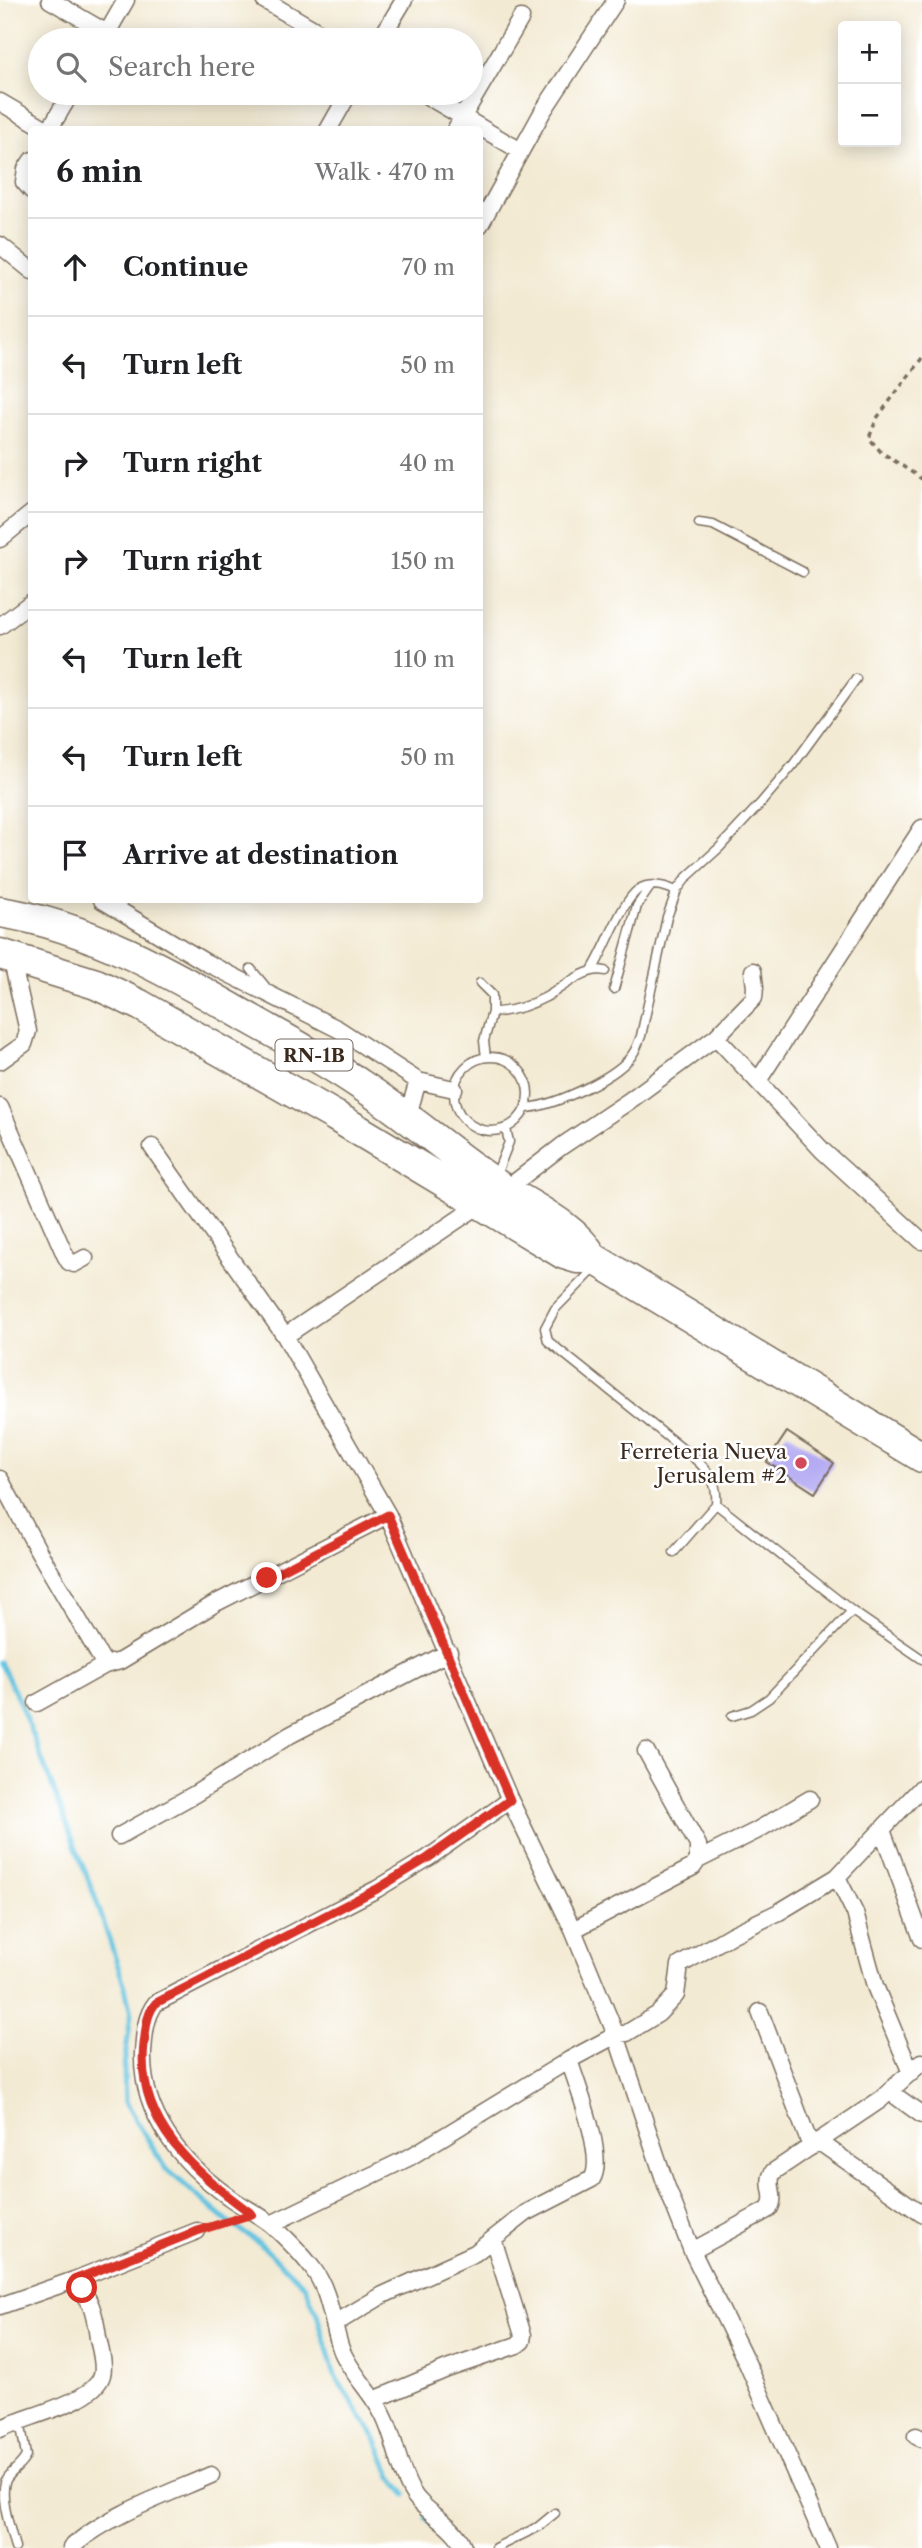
<!DOCTYPE html>
<html lang="en">
<head>
<meta charset="utf-8">
<style>
	body { margin:0; font-family:"Libre Caslon Text",serif; background:#f2f2f2; color:#202124 }
	.controls { position:absolute; right:21px; top:21px; display:grid; overflow:hidden; border-radius:7px; box-shadow:0 4px 18px #0003 }
	.controls button { width:63px; height:63px; display:grid; place-items:center; padding:0; border:0; border-bottom:2px solid #e0e0e0; background:#fff; color:#202124; font:35px sans-serif }
	.stop { position:absolute; width:21px; height:21px; margin:-16px; border:5px solid #d93025; border-radius:50%; background:#fff }
	.stop.end { background:#d93025; border-color:#fff; box-shadow:0 2px 7px #0008 }
	.list { margin:0; padding:0; list-style:none }
	h2 { display:flex; justify-content:space-between; align-items:center; height:91px; margin:0; padding:0 28px; font-size:30px }
	h2 small { font-size:23px; font-weight:400; color:#757577 }
	.list li { display:grid; grid-template-columns:46px 1fr auto; gap:21px; align-items:center; box-sizing:border-box; height:98px; padding:0 28px; border-top:2px solid #e0e0e0 }
	.list b { display:block; font-size:26px; white-space:nowrap }
	.list em { font-size:23px; font-style:normal; color:#757577 }
	.icon { flex:none; width:38px; height:38px; fill:none; stroke:currentColor; stroke-width:2; stroke-linecap:round; stroke-linejoin:round }
	.map { position:relative; flex:none; width:922px; height:2548px; overflow:hidden }
	.search { position:absolute; background:#fff; box-shadow:0 4px 18px #0003; left:28px; top:28px; width:455px; height:77px; display:flex; align-items:center; gap:18px; box-sizing:border-box; padding:0 24px; border-radius:38px; color:#757577; font-size:26px }
	.panel { position:absolute; background:#fff; box-shadow:0 4px 18px #0003; left:28px; top:126px; width:455px; height:777px; border-radius:7px }
	.map>svg:first-child { display:block }
	.lines { fill:none; stroke-linecap:round; stroke-linejoin:round }
	.stream { stroke:#62c3e0; stroke-width:5 }
	.building { fill:#b4aaf3 }
	.lane-casing { stroke:#7b6d5d; stroke-width:11 }
	.street-casing { stroke:#7b6d5d; stroke-width:19 }
	.highway-casing { stroke:#7b6d5d; stroke-width:33 }
	.path { stroke:#7b6d5d; stroke-width:3.5; stroke-dasharray:5 5; stroke-linecap:butt }
	.lane { stroke:#fff; stroke-width:8 }
	.street { stroke:#fff; stroke-width:16 }
	.highway { stroke:#fff; stroke-width:30 }
	.route { stroke:#d93025; stroke-width:9 }
	.poi-dot { fill:#d1495b; stroke:#fff; stroke-width:2.5 }
	.labels { text-anchor:middle; dominant-baseline:central; stroke-width:5; stroke-linejoin:round; paint-order:stroke }
	.shield { fill:#fff; stroke:#766a62; stroke-width:2 }
	.shield-label { font-size:19px; font-weight:bold; fill:#3b2a1e }
	.poi-label { font-size:21px; fill:#3b2a1e; stroke:#fff; text-anchor:end }
</style>
</head>
<body>
<div class="map">
<svg width="922" height="2548" viewBox="0 0 922 2548">
	<rect width="100%" height="100%" fill="#fff"/>
	<filter id="ink" filterUnits="userSpaceOnUse"><feTurbulence type="fractalNoise" baseFrequency=".0143" numOctaves="2"/><feDisplacementMap in="SourceGraphic" scale="14" xChannelSelector="R" yChannelSelector="G"/><feConvolveMatrix kernelMatrix="1 2 1 2 8 2 1 2 1" color-interpolation-filters="sRGB"/></filter>
	<filter id="wash" filterUnits="userSpaceOnUse"><feTurbulence type="fractalNoise" baseFrequency=".00686" numOctaves="4" result="noise"/><feDisplacementMap in="SourceGraphic" scale="28" xChannelSelector="R" yChannelSelector="G"/><feGaussianBlur stdDeviation="1.57" result="paint"/><feColorMatrix in="noise" values="0 0 0 0 0 0 0 0 0 0 0 0 0 0 0 0 0 1.4 0 .05"/><feComposite in="paint" operator="in"/></filter>
	<g filter="url(#wash)">
		<rect width="100%" height="100%" fill="#f3ead3"/>
		<g class="lines">
			<path class="stream" d="M0,1662l20,41 75,194 30,90 6,27 -7,53 1,35 40,66 64,55 29,19 47,44 12,28 18,62 42,65 15,36 14,18
				M426,2518l21,22 2,8"/>
		</g>
		<g id="blocks">
			<path class="building" d="M787,1432l47,31 -19,30 -48,-31z"/>
		</g>
	</g>
	<g filter="url(#ink)">
		<use href="#blocks" fill-opacity="0" stroke="#7b6d5d" stroke-width="2"/>
		<g class="lines">
			<defs>
				<path id="lane" d="M699,523l14,2 90,47
					M251,969l14,17
					M592,970c13,-19 30,-70 47,-81 12,-7 26,-3 37,2
					M480,983l12,12v17l-8,29 2,16
					M614,989l23,-83 13,-19
					M492,1012c19,0 37,-6 54,-15 16,-9 40,-31 59,-26
					M454 1094a37 37 0 1 1 74 0a37 37 0 1 1-74 0Z
					M527,1108c28,-3 93,-31 107,-56 3,-5 5,-11 7,-16l26,-119 10,-27 10,-13 32,-29 41,-44 33,-39 63,-86
					M496,1175l13,-33 -3,-13
					M596,1267l-41,42 -10,19 3,13 146,117c15,13 24,25 22,46l-42,48
					M716,1504l136,107 70,48
					M732,1716l19,-6 18,-12 83,-87
					M15,2548c-4,-18 -15,-48 -10,-66 4,-10 16,-15 21,-26l-4,-24 -7,-11
					M495,2548l43,-21 17,-14"/>
				<path id="street" d="M50,0l57,33
					M264,0l68,40
					M103,40l23,-40
					M380,40l24,-40
					M422,93l97,57
					M0,102l48,28
					M49,130l22,-37
					M328,130l21,-37
					M455,130l66,-112
					M32,160l-6,9 -2,13 8,9
					M480,225l63,-114 73,-111
					M0,245l32,26
					M0,539l32,-26
					M0,626l32,-24
					M102,900l103,62 133,67 80,52 36,8
					M716,1037l107,114 99,90
					M0,1061l24,-17 4,-13 -17,-74
					M758,1081l164,-253
					M0,1107l65,148 4,7 5,2 11,-6
					M407,1118l11,-37
					M152,1147l133,189 103,179 122,285 63,130 43,105 50,150 26,66 55,112 81,185
					M505,1190l57,-44 67,-45 87,-64 38,-39 1,-11 -2,-16
					M285,1336l196,-132
					M0,1479l39,73 66,113
					M37,1703l68,-38 15,-4 96,-58 172,-88
					M646,1751l52,94v15
					M882,1830l40,109
					M119,1836l76,-42 95,-59 159,-83
					M837,1877l18,36 20,73 36,87
					M573,1930l120,-63 5,-7 58,-29 54,-32
					M760,2012l51,135
					M890,2092l32,23
					M818,2141l104,73
					M271,2224l139,-67 159,-97 47,-25 11,-2 31,-19 18,-19 4,-30 53,-31 46,-22 58,-35 85,-90
					M692,2251l77,-42c9,-13 -4,-24 4,-37l107,-72 42,-38
					M0,2306l74,-26 123,-49
					M334,2324l49,-29 92,-42 51,-40 66,-34c14,-21 -15,-94 -23,-119
					M374,2400l73,-31 70,-24 5,-4 1,-6 -30,-96
					M0,2429c25,-13 94,-26 102,-54 3,-11 -2,-26 -4,-37 -3,-24 -7,-40 -24,-58
					M916,2436l6,3
					M71,2548c34,-32 97,-54 140,-73
					M464,2548c-10,-26 -40,-34 -53,-58 -14,-25 -16,-55 -30,-79 -12,-22 -31,-39 -40,-62 -9,-26 -11,-58 -28,-80 -11,-15 -26,-30 -40,-43 -9,-9 -32,-20 -44,-29 -48,-34 -88,-83 -86,-144 1,-16 2,-37 13,-50l221,-114 51,-31 82,-58"/>
				<path id="highway" d="M0,912c90,14 174,63 252,108 37,21 74,41 109,65 46,30 87,66 132,97 34,24 78,40 100,76l329,199
					M0,954l96,30 44,21 195,111 229,138 13,4h16"/>
			</defs>
			<use href="#lane" class="lane-casing"/>
			<use href="#street" class="street-casing"/>
			<use href="#highway" class="highway-casing"/>
			<path class="path" d="M922,358l-45,60 -8,20 12,14 41,27
				M212,2227l23,-7"/>
			<use href="#lane" class="lane"/>
			<use href="#street" class="street"/>
			<use href="#highway" class="highway"/>
		</g>
	</g>
	<g class="lines" filter="url(#ink)">
		<path class="route" d="M82,2288l-8,-8 123,-49 55,-17c-57,-42 -117,-91 -108,-170 2,-14 2,-30 12,-41l221,-114 51,-31 82,-58 -122,-285 -121,63"/>
	</g>
	<circle class="poi-dot" cx="801" cy="1463" r="7"/>
	<g class="labels">
		<rect class="shield" x="275.5" y="1039.5" width="77" height="31" rx="5"/>
		<g class="shield-label">
			<text x="314" y="1055">RN-1B</text>
		</g>
		<g class="poi-label">
			<text x="787" y="1451">Ferreteria Nueva<tspan x="787" dy="24">Jerusalem #2</tspan></text>
		</g>
	</g>
</svg>
<div class="controls">
<button>+</button>
<button>−</button>
</div>
<div class="stop" style="left:82px;top:2288px"></div>
<div class="stop end" style="left:267px;top:1578px"></div>
<div class="search"><svg class="icon" aria-label="search" viewBox="0 0 24 24"><circle cx="10" cy="10" r="6"/><path d="M15 15l6 6"/></svg>Search here</div>
<section class="panel">
<h2>6 min<small>Walk · 470 m</small></h2>
<ul class="list">
<li><svg class="icon" aria-label="ahead" viewBox="0 0 24 24"><path d="M12 20V5M6 11l6-6 6 6"/></svg><div><b>Continue</b></div><em>70 m</em></li>
<li><svg class="icon" aria-label="left" viewBox="0 0 24 24"><path d="M17 20v-9H6M10 6l-5 5 5 5"/></svg><div><b>Turn left</b></div><em>50 m</em></li>
<li><svg class="icon" aria-label="right" viewBox="0 0 24 24"><path d="M7 20v-9h11M14 6l5 5-5 5"/></svg><div><b>Turn right</b></div><em>40 m</em></li>
<li><svg class="icon" aria-label="right" viewBox="0 0 24 24"><path d="M7 20v-9h11M14 6l5 5-5 5"/></svg><div><b>Turn right</b></div><em>150 m</em></li>
<li><svg class="icon" aria-label="left" viewBox="0 0 24 24"><path d="M17 20v-9H6M10 6l-5 5 5 5"/></svg><div><b>Turn left</b></div><em>110 m</em></li>
<li><svg class="icon" aria-label="left" viewBox="0 0 24 24"><path d="M17 20v-9H6M10 6l-5 5 5 5"/></svg><div><b>Turn left</b></div><em>50 m</em></li>
<li><svg class="icon" aria-label="arrive" viewBox="0 0 24 24"><path d="M6 21V4h12l-3 4 3 4H6"/></svg><div><b>Arrive at destination</b></div></li>
</ul>
</section>
</div>
</body>
</html>
